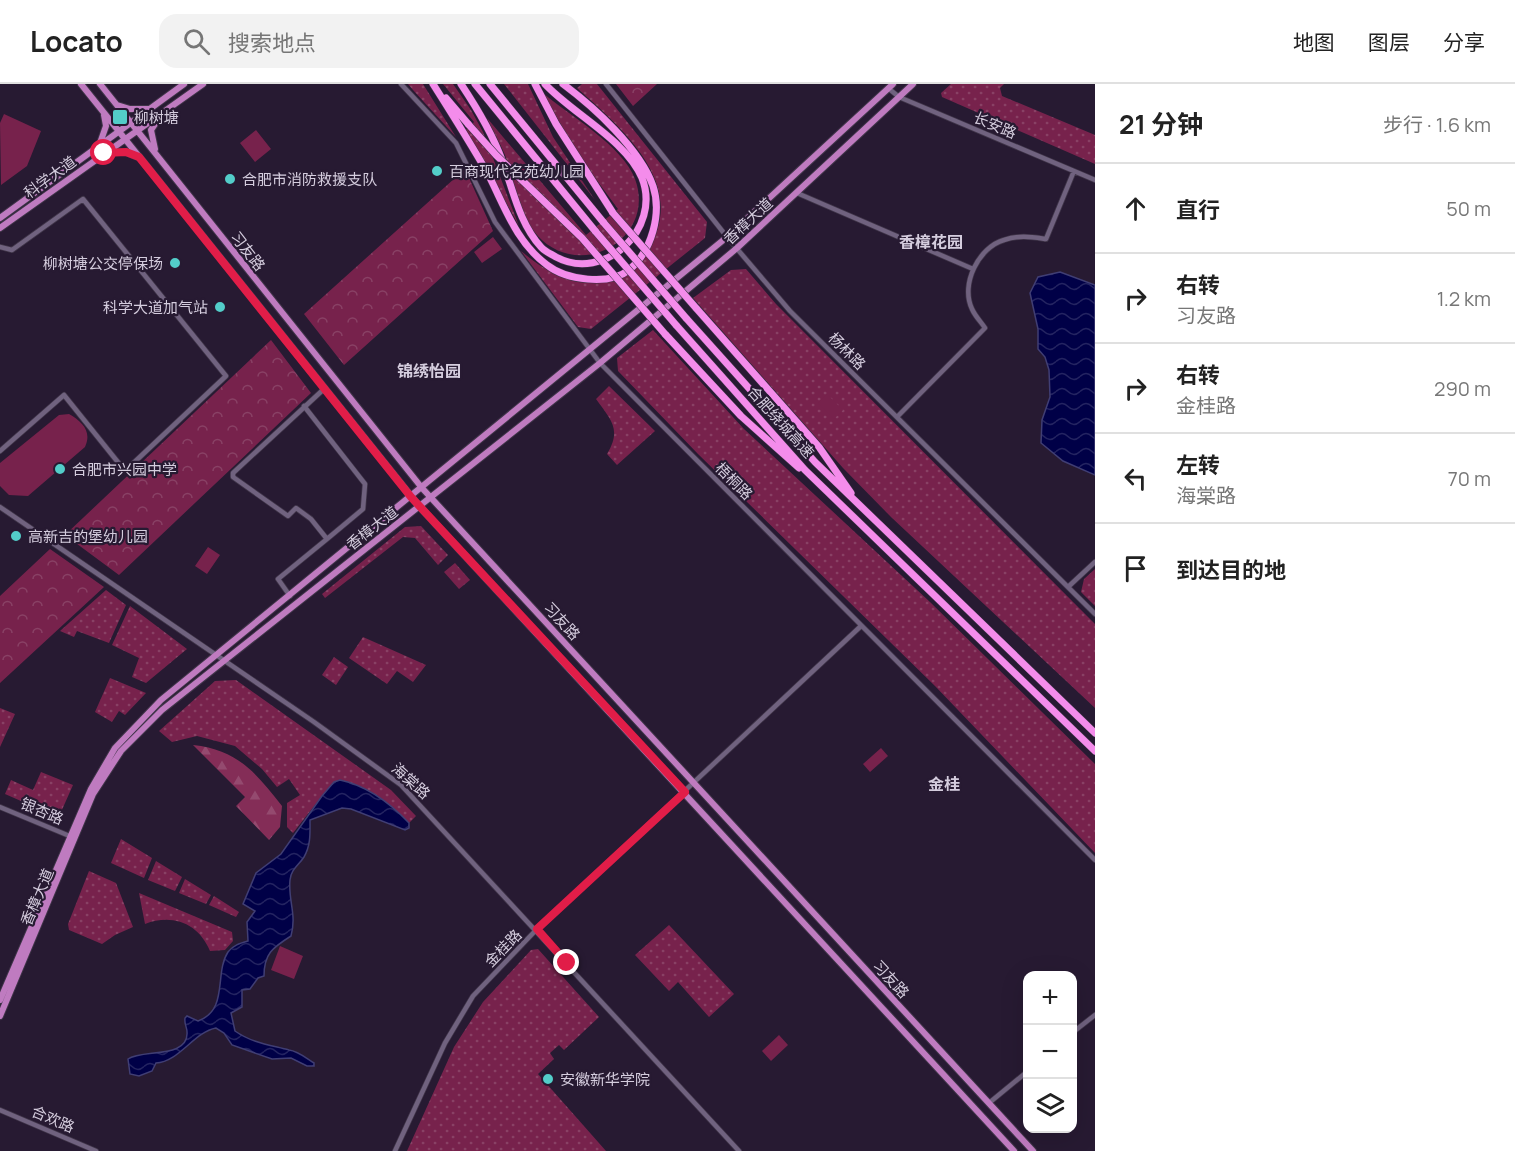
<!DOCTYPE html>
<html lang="zh">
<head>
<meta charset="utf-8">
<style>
	body { margin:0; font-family:Manrope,"Noto Sans SC",sans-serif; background:#f2f2f2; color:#222 }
	.controls { position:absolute; right:18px; bottom:18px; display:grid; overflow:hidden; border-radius:12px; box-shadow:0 6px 24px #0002 }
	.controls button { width:54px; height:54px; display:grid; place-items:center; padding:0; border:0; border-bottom:2px solid #e0e0e0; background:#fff; color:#222; font:30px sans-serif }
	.stop { position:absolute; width:18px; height:18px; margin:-14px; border:4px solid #e11d48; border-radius:50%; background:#fff }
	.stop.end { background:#e11d48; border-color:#fff; box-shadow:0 2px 6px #0008 }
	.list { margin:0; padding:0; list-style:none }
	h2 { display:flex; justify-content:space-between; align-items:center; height:78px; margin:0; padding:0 24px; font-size:26px }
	h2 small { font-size:20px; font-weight:400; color:#767676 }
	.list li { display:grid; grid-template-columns:39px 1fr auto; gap:18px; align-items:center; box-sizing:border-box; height:90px; padding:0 24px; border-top:2px solid #e0e0e0 }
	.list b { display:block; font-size:22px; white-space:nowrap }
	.list p { margin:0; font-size:20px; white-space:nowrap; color:#767676 }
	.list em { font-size:20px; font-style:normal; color:#767676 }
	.icon { flex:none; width:33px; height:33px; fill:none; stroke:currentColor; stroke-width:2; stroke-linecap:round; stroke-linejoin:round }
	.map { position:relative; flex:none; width:1095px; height:1067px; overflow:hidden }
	header { display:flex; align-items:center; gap:36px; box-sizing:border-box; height:84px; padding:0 30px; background:#fff; border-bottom:2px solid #e0e0e0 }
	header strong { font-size:28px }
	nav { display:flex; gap:33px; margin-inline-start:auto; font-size:21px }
	.search { width:420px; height:54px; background:#f2f2f2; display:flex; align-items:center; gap:15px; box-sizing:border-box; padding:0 21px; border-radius:18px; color:#767676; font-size:22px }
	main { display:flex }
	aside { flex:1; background:#fff }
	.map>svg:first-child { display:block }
	.grass { fill:url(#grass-dots) }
	.forest { fill:url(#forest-firs) }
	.park { fill:url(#park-crowns) }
	.pitch { fill:#77224c }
	.water { fill:url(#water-waves); stroke:#403e74; stroke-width:1.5 }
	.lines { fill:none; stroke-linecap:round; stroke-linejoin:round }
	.minor-casing { stroke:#3f3448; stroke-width:6 }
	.major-casing { stroke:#3f3448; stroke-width:8 }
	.highway-casing { stroke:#3f3448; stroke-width:8 }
	.minor { stroke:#70627f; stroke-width:4.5 }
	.major { stroke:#bf7bc0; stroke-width:6 }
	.highway { stroke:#f48ceb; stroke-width:7 }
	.highway-bridge-casing { stroke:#3f3448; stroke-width:8; stroke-linecap:butt }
	.highway-bridge { stroke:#f48ceb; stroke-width:7 }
	.route { stroke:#e11d48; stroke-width:8 }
	.poi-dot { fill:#53cdc9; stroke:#271a32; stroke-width:2 }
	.labels { text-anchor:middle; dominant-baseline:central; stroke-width:4.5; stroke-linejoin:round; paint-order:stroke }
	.poi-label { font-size:15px; fill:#d5cdde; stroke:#271a32; text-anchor:start }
	.street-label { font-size:15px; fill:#d5cdde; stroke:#271a32 }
	.neighbourhood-label { font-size:16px; font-weight:bold; fill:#d5cdde; stroke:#271a32 }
</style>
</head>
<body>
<header>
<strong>Locato</strong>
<div class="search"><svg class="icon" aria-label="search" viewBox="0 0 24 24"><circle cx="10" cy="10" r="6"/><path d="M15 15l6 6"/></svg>搜索地点</div>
<nav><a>地图</a><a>图层</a><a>分享</a></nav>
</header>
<main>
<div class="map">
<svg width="1095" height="1067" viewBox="0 0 1095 1067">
	<defs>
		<pattern id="grass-dots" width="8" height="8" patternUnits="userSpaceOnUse" patternTransform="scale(1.5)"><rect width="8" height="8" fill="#77224c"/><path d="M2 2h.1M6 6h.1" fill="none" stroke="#894165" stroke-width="1.8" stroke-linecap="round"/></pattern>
		<pattern id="forest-firs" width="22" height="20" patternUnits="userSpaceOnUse" patternTransform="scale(1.5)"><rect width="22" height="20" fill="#842d57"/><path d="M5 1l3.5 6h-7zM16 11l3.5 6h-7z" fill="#944a6f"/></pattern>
		<pattern id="park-crowns" width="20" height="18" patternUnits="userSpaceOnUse" patternTransform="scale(1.5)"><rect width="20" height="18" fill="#77224c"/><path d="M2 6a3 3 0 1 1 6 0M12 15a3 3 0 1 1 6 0" fill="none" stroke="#894165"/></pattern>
		<pattern id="water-waves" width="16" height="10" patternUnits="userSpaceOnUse" patternTransform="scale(1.5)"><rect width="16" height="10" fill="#000047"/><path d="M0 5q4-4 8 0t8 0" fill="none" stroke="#242461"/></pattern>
	</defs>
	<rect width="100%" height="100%" fill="#271a32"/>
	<path class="grass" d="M408,0h15l33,53 -43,-47z
		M443,0h10l18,26 12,22 36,94 -53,-96 8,-8z
		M504,0h24l25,53 42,63z
		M582,0h15l110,138 -2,16 -114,91 -13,-2 -57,-76c32,27 53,32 95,30 11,-11 28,-23 35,-37 35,-63 -32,-118 -74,-156z
		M951,0h53l-4,4 2,8 93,39v29l-153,-67 -1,-4z
		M543,9c27,23 80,53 92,86 22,59 -55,104 -98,56 -18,-20 -23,-54 -32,-80 -5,-12 -12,-24 -18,-37l99,117 32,-26 -40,-54z
		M746,185l30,35 319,320v84l-204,-191 -48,-49 -150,-170 38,-28z
		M653,246l91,99 186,173 165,162v89l-160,-167 -237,-232 -80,-83 -1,-13z
		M609,302l46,45 -38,34 -10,-11c15,-25 4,-34 -11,-55z
		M421,442l27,29 -10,10 -23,-27 -12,-1 -78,61 -3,-4 83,-67z
		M455,479l15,17 -11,9 -15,-17z
		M1095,485v37l-14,-14 3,-13z
		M106,506l20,15 -17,38 -32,-12 -3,6 -14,-6z
		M130,522l57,43 -41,34 -14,-6 7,-19 -27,-13z
		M363,553l63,28 -13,17 -16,-11 -10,13 -38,-26z
		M334,573l14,10 -12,18 -14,-10z
		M110,594l36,15 -21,22 -6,-4 -7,11 -17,-10z
		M236,596l155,110 25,26 -7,7 -30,-26 -57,-1 -29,37 -6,-6v-24l13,-8 -11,-16 -12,8 -15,-18 -27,-23 -38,-10 -25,6 -13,-11 56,-50z
		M0,624l15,6 -15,33z
		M41,688l32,13 -12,27 -8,3 -48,-21 6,-14 22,10z
		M121,755l31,19 -8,20 -33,-15z
		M156,777l26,16 -7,14 -27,-11z
		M89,787l27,12 17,44 -18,8 -13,9 -33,-14 -1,-6z
		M185,795l26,16 -5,9 -27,-11z
		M139,809l93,39 1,9 -8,9 -15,1c-11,-27 -37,-38 -65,-27z
		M214,812l25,16 -3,5 -27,-12z
		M669,841l65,69 -25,23 -31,-35 -9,9 -34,-36z
		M538,865l61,68 -35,33 -5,-5 -9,8 4,6 -16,15 68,77h-199l47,-104 29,-45 48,-52z"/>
	<path class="forest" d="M193,661c45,5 62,27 89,61l-2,21 -11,13 -33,-34 9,-9z"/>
	<path class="park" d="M616,0h41l-24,22z
		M465,85l28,62 -149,134 -40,-51z
		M271,256l40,53 -192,182 -54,-40z
		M50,465l54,38 -104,96v-87z"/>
	<path class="pitch" d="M4,30l37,17 -14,35 -26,19 -1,-62z
		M256,46l15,19 -16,13 -15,-19z
		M493,153l9,12 -20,14 -8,-11z
		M827,310l16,16 -9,9 -16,-16z
		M69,330c14,8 23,18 16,33l-57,49 -19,-1 -9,-9v-23l59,-48z
		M208,463l12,8 -13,19 -12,-8z
		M881,664l7,8 -18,16 -7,-8z
		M280,862l23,10 -9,23 -23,-9z
		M779,951l9,10 -17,16 -9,-10z"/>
	<path class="water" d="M1060,188l35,13v190l-32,-14 -22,-18 1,-23 8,-23 -1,-27 -4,-13 -7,-8v-20l-8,-36 8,-16z
		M340,696c28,6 50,23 69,43v5l-4,2 -54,-21 -9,-1 -32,12c0,13 1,25 -6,37 -5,8 -13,12 -14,23 -2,21 7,34 1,56 -19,12 -27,18 -27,40l-6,2 -8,11 -8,1v17l-11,6 4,18c17,12 35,14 54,19 9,1 17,8 25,13v3h-7l-16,-8 -19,1 -40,-14 -8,-12 -8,-5c-22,4 -37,34 -60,35l-4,8 -13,5 -9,-2 -2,-15c14,-10 61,0 59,-27 0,-5 -3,-8 -2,-14l2,-2 11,5c31,-11 16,-48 30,-69 5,-7 13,-9 20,-11l-1,-19 8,-11 -12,-7 13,-31 25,-19 41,-58 12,-14z"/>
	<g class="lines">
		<defs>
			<path id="minor" d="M401,0l55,59 39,79 105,141 495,497
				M606,0l121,153 63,74 305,303
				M888,4l11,9 196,83
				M797,109l176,76
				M0,163l12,3 71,-51 143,177 -101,95 -61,-76 -64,56
				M304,322l61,78 -2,25 -36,30
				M897,333l88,-89c-4,-6 -10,-12 -13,-19 -12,-25 7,-62 32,-69 15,-5 27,-3 42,-1l28,-68
				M0,423l314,215 87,63 338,366
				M1068,503l27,-25
				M290,512l-12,-17 49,-40 -16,-20 -15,-11 -8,8 -55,-39v-4l92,-85
				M0,723l72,30
				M1072,949l23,-18
				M989,1019l39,-32
				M0,1026l96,41
				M395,1067l50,-108 28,-47 64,-67 324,-303"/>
			<path id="major" d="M81,0l338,422 595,645
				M100,0l322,404 611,663
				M117,21l13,4h18
				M99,62l7,-20 -2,-11
				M155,65l-4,-19 8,-12
				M107,68h19l12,5
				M0,134l184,-134
				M0,144l203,-144
				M0,916l91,-211 24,-41 46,-48 566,-463 166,-153
				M0,932l93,-222 28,-43 41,-41 438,-347 137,-115 176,-164"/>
			<path id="highway" d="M433,0c19,30 38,60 55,90 17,33 28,68 59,91 19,15 62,21 82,5 23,-19 33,-57 24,-84 -13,-37 -59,-79 -90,-102
				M461,0c16,24 31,49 41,76 11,29 17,63 39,87 3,4 10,7 15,10 48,26 106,-28 86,-79 -16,-38 -69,-64 -97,-94
				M475,0l121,148
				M490,0l114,139
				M535,0l21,40 57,89
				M446,14l23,27
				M696,224l123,139 32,46
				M686,234l129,144 280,271
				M676,241l129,145 290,281
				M665,250l76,82 58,52"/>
		</defs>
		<use href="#minor" class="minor-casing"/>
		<use href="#major" class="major-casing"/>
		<use href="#highway" class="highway-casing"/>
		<use href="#minor" class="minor"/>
		<use href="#major" class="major"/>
		<use href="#highway" class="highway"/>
		<defs>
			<path id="highway-bridge" d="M469,41l27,30 86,83 83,96
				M613,129l83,95
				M604,139l82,95
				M596,148l80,93"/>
		</defs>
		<use href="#highway-bridge" class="highway-bridge-casing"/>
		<use href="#highway-bridge" class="highway-bridge"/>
	</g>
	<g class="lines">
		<path class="route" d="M104,69l22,-1 13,5 272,340 274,295 -148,137 30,34"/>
	</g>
	<g class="poi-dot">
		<rect x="112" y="25" width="16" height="16" rx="3"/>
		<circle cx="437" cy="87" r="6"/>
		<circle cx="230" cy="95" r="6"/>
		<circle cx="175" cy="179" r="6"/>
		<circle cx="220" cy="223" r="6"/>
		<circle cx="60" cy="385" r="6"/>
		<circle cx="16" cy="452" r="6"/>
		<circle cx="548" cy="995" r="6"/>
	</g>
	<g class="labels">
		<g class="poi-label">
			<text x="134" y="33">柳树塘</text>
			<text x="449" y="87">百商现代名苑幼儿园</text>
			<text x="242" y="95">合肥市消防救援支队</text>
			<text x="163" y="179" text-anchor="end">柳树塘公交停保场</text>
			<text x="208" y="223" text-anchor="end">科学大道加气站</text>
			<text x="72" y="385">合肥市兴园中学</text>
			<text x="28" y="452">高新吉的堡幼儿园</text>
			<text x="560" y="995">安徽新华学院</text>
		</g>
		<g class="street-label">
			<text transform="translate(995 41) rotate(23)">长安路</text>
			<text transform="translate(50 93) rotate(-36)">科学大道</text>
			<text transform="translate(748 137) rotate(-43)">香樟大道</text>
			<text transform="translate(248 167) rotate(52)">习友路</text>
			<text transform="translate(847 267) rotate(45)">杨林路</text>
			<text transform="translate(781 338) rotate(48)">合肥绕城高速</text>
			<text transform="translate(734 397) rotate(45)">梧桐路</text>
			<text transform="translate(372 444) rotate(-38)">香樟大道</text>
			<text transform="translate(562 537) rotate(47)">习友路</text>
			<text transform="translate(411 697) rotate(42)">海棠路</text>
			<text transform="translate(42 727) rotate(23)">银杏路</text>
			<text transform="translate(37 813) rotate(-67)">香樟大道</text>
			<text transform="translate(503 864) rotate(-46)">金桂路</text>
			<text transform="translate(891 895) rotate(47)">习友路</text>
			<text transform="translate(53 1035) rotate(23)">合欢路</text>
		</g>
		<g class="neighbourhood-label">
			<text x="931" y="158">香樟花园</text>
			<text x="429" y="287">锦绣怡园</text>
			<text x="944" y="700">金桂</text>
		</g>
	</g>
</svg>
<div class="controls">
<button>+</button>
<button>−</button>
<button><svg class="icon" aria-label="layers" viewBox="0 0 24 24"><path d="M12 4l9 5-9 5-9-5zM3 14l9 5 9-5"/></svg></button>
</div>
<div class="stop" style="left:104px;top:69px"></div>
<div class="stop end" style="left:567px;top:879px"></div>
</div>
<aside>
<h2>21 分钟<small>步行 · 1.6 km</small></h2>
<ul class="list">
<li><svg class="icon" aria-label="ahead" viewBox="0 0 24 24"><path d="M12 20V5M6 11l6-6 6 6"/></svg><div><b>直行</b></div><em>50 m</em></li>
<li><svg class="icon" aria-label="right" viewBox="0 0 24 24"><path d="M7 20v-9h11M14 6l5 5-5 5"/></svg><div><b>右转</b><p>习友路</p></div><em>1.2 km</em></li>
<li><svg class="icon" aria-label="right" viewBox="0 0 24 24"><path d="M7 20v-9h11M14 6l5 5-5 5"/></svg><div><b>右转</b><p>金桂路</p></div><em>290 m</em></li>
<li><svg class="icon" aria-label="left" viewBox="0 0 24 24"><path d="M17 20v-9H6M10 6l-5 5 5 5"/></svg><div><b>左转</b><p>海棠路</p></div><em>70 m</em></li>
<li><svg class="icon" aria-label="arrive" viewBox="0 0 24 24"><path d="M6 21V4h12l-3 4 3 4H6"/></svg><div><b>到达目的地</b></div></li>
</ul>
</aside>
</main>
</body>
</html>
